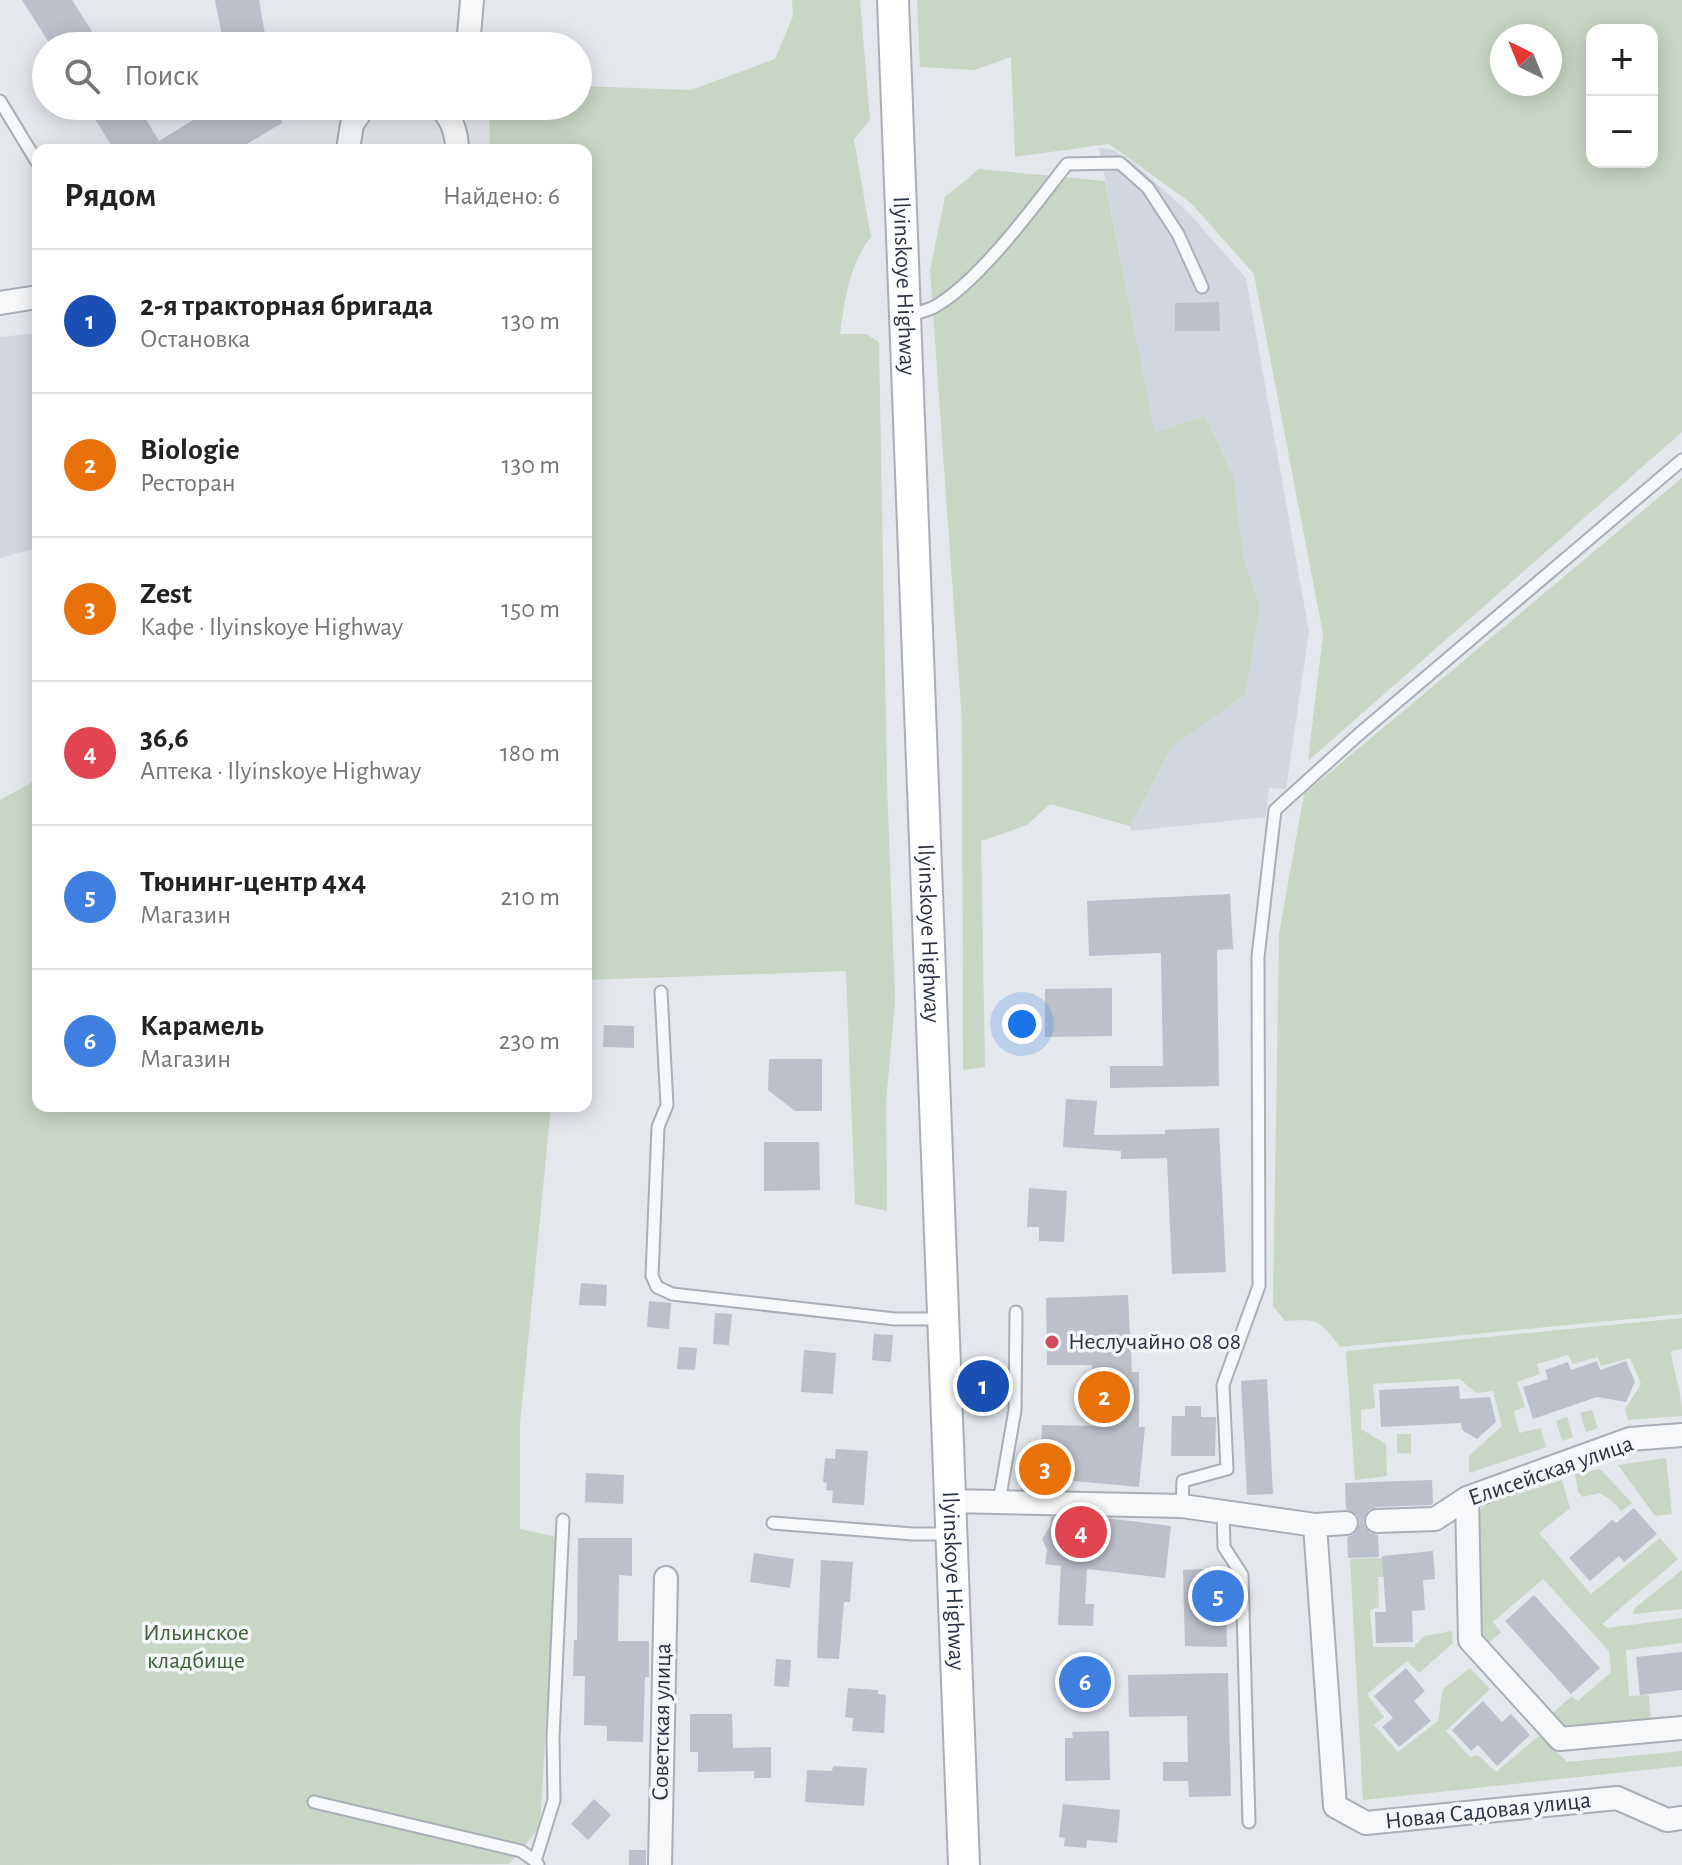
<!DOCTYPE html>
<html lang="ru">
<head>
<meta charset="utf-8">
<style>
	body { margin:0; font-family:"Alegreya Sans",sans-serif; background:#f6f6f6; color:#222 }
	.controls { position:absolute; right:24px; top:24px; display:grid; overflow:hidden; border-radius:16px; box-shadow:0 4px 20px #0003 }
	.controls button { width:72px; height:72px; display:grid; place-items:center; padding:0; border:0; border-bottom:2px solid #e0e0e0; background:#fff; color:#222; font:40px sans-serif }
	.compass { position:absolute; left:1490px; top:24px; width:72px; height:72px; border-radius:50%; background:#fff; box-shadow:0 4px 20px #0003; rotate:317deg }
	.you { position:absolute; left:1022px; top:1024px; width:28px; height:28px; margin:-20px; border:6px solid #fff; border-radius:50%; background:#1a73e8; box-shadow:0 0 0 12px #1a73e833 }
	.badge { display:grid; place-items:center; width:52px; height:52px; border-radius:50%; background:#db2777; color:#fff; font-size:26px; font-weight:700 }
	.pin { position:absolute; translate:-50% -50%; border:4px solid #fff; box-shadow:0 2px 8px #0006 }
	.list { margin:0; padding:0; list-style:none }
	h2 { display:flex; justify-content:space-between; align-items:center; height:104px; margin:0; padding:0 32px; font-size:34px }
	h2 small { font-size:26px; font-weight:400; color:#767676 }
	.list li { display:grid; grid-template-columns:52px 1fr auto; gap:24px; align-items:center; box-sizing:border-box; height:144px; padding:0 32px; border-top:2px solid #e0e0e0 }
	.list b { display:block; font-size:30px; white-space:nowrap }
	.list p { margin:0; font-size:26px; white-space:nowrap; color:#767676 }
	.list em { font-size:26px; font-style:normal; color:#767676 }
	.icon { flex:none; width:44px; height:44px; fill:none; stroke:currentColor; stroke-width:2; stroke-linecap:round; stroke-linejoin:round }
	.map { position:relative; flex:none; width:1682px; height:1865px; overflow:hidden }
	.search { position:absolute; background:#fff; box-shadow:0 4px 20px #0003; left:32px; top:32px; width:560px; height:88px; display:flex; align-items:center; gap:20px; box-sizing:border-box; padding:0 28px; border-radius:44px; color:#767676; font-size:30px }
	.panel { position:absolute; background:#fff; box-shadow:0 4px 20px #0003; left:32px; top:144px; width:560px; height:968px; border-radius:16px }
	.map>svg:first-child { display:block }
	.built { fill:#d2d6de }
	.green { fill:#c9d6c5; fill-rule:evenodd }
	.building { fill:#bbc0ca }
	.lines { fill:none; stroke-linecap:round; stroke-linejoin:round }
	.service-casing { stroke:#a9aeb7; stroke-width:15 }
	.minor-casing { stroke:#a9aeb7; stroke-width:26 }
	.secondary-casing { stroke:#a9aeb7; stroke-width:34 }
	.service { stroke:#f7f8fa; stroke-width:11 }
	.minor { stroke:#f7f8fa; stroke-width:22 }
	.secondary { stroke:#fff; stroke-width:30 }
	.poi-dot { fill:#d1495b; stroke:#f4f6f9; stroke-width:3 }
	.labels { text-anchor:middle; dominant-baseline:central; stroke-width:7; stroke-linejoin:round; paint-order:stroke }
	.street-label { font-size:24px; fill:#2b3445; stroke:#f4f6f9 }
	.poi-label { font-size:24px; fill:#2b3445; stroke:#f4f6f9; text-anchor:start }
	.park-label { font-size:24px; fill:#3f6138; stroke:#f4f6f9 }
</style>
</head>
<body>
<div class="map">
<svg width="1682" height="1865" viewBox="0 0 1682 1865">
	<rect width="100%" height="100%" fill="#e4e7ec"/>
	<path class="built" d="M1099,148l15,2 23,16 49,44 60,68 63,354 -23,157 -17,-1 -3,29 -135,14 -1,-5 41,-78 75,-54 14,-88 -17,-49 -9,-79 -29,-62 -50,18z
		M38,333v215l-38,10v-221z"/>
	<path class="green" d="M792,0h68l10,120 -16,19 17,98c-22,27 -26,62 -31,97h26l13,8 8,441 8,217 -9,103 1,108 -32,-7 -9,-233 -260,9v-830h-96l-1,-44h89v-20l113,4 84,-31 18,-43z
		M917,0h765v432l-374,329 15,-127 -69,-360 -63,-71 -82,-59 -94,13 -4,-100 -37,13 -54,-3zM1592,30h60v132h-60zM1502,36h48v48h-48z
		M979,169l126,12 50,252 50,-17 29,62 9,79 17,49 -14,88 -75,54 -41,78 -80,-22 -23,21 -46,16 4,226 -22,3 -1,-349 -32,-451 15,-73z
		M1682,478v836l-342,33c-21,-27 -21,-28 -55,-26l-12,-15 6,-372 25,-140z
		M38,779v327h513l-31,318v105l37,8 -17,290 -31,37 -509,1v-1065z
		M1682,1318v31l-11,2c3,24 11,41 11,65l-54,4 -3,-11 16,-25 -11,-26 -29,8 -3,-9 -25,7 -5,-9 -31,9 3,10 -23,8 8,25 -11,4 5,22 22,-5 5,19 -77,26v-17l33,-30 -9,-35 -17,2 -16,-14 -87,5 2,24 -14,2v19l25,15 1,32 -32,4 -9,-129z
		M1592,1410l6,18 -12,4 -6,-19z
		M1567,1417l6,20 -11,4 -6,-20z
		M1397,1434h14v20l-14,-1z
		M1666,1458l6,56 -17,2 -37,-51z
		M1600,1469l32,34 -11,8 -11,-12 -11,-6 -16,4 -5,-5 -3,-18z
		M1562,1480l8,28 -31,25 52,61 69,-56 18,21 -76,65 6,4 74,-10v25l-56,7 3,46 20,-1 2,27 -89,6 -13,-12 22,-19 7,4 33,-29 -2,-21 -66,-72 -50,43 8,10 -13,12 -11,-13 -4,-108 6,-11 8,-8z
		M1382,1558l5,19h-9l1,30 -9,3 3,37h41l10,-11 28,-5 1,12 -34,30 -12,-12 -40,33 17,23 -10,8 24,27 40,-31 5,-32 27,-21 20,21 -44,42 24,26 8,-2 18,17 44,-37 27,27 115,-11v15l-319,34 -13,-241z
		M1682,1570v39l-49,5 2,-6z"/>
	<path class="building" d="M22,0h50l29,46h-50z
		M215,0h44l8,46h-43z
		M87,106h51l21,35 57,-35h62l4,17 -45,27h-123z
		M1219,302l1,29h-45v-28z
		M1230,894l3,55 -16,1 2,136 -109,2v-22h53l-2,-113 -72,3 -2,-55z
		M1112,988v48l-67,1v-48z
		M604,1025l30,1v22l-31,-1z
		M769,1059h53v52h-27l-27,-21z
		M1066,1099l31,2 -3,34 71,-1v-4l54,-2 7,144 -54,2 -5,-116 -46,1v-8l-58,-4z
		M764,1142h55l1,48 -56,1z
		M1029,1188l38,3 -3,51 -25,-1v-14h-12z
		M581,1283l26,2 -1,21 -27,-1z
		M1128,1295l4,77h7v55h6l-6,60 -98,-9 2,-26 -2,-1 1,-26 56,1 1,-55h-7v-6h-45l-1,-67z
		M649,1301l22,2 -2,26 -22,-2z
		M715,1313l17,1 -3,31 -16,-1z
		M874,1334l19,1 -2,27 -19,-2z
		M679,1347l18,1 -2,22 -18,-1z
		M804,1350l32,3 -3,41 -32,-2z
		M1597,1361l3,9 26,-9 9,21 -9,20 -29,-5 -64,22 -10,-32 25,-8 -3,-9 23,-8 3,8z
		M1267,1379l6,115 -26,1 -6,-114z
		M1459,1386l1,13 30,-2 6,25 -19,17 -15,-9 -1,-7 -80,4 -2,-37z
		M1185,1406h16v11h15l-1,39h-44l1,-40h13z
		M836,1449l32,2 -4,54 -32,-2 1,-12 -7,-1 1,-7 -4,-1 2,-24 10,1z
		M586,1473l38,2 -1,29 -38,-2z
		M1432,1480l1,23 -2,2 -54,2 -8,3 -6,12 7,11 8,2 1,22 -31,1 -1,-21 7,-3 6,-11 -3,-8 -11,-6 -1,-26z
		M1634,1508l23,26 -33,28 -5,-6 -29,25 -21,-23 43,-38 4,3z
		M1051,1517l55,1 65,8 -6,52 -78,-9 -2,35h9l-1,22 -35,-1 3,-59 -16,-2 2,-14 -5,-11 8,-13z
		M578,1538h54v38l-13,-1 -1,66h31v36h-4l-2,65 -36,-1v-15l-23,-1 1,-49h-12l1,-36h3z
		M1433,1551l2,28 -12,1 2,30 -13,1 1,31 -37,1 -1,-31h11l-4,-56z
		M754,1553l40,6 -4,29 -40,-6z
		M821,1560l32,2 -3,40h-6l-5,57 -22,-1z
		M1225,1568l2,79 -42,-1 -2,-76z
		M1534,1595l66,73 -29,26 -66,-73z
		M1682,1652v38l-42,5 -4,-38z
		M776,1659l15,1 -2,27 -15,-1z
		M1077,1665h19v28h-19z
		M1406,1668l19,23 -11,10 17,20 -32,26 -17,-20 11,-9 -19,-22z
		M1228,1673l3,123 -42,1 -1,-16h-25v-19h25l-1,-46 -58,1 -1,-42z
		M848,1688l30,2v4l8,1 -2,38 -32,-2 1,-13 -8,-1z
		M1483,1701l19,21 9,-8 19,21 -33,31 -19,-21 -7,6 -19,-21z
		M690,1714h42l1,34 38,-1v31h-17v-7l-56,1v-20h-8z
		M1109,1731l1,49 -45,1v-43h8l-1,-6z
		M833,1766l34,2 -3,38 -59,-4 2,-32 25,1z
		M594,1799l17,16 -23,25 -17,-16z
		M1063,1804l57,6 -3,33 -30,-3 -1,8 -22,-2 1,-8 -6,-1z
		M629,1850h17v15h-17z"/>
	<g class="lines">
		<defs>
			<path id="service" d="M0,101l37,61
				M908,316c8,-3 17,-5 24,-8 45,-23 103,-103 135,-144l53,-1 28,25 30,46 24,53
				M661,992l6,113 -9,22 -6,149 5,11 15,7 223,25h47
				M999,1502l16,-92 1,-98
				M1182,1506l1,-25 44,-12 -4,-84 36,-99 -1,-329 17,-147 83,-75 324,-275
				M1223,1512l1,35 18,28 7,247
				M773,1523l140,11h35
				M314,1802l207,49 14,10
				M538,1865l-3,-4 19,-61 -1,-62 10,-218"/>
			<path id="minor" d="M468,46l4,-46
				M439,106c13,12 18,27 18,44
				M348,150l4,-26 13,-18
				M0,303l38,-6
				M1467,1498l3,142 90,99 122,-11
				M949,1501l233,5 133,19 31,-2
				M1377,1521l58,-2 32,-21 163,-59 52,-4
				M1315,1525l20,281 31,17 251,-25 50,22 15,-2
				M660,1865l6,-287"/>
			<g id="secondary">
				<path id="s1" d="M893,0l71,1865"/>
			</g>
		</defs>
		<use href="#service" class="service-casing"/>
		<use href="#minor" class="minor-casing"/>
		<use href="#secondary" class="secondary-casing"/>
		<use href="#service" class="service"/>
		<use href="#minor" class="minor"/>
		<use href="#secondary" class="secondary"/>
	</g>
	<circle class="poi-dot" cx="1052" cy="1342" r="8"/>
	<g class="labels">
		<g class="street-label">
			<text stroke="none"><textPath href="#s1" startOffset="286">Ilyinskoye Highway</textPath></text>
			<text stroke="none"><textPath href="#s1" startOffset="934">Ilyinskoye Highway</textPath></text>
			<text transform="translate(1551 1471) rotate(-19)">Елисейская улица</text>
			<text stroke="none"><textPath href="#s1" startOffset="1582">Ilyinskoye Highway</textPath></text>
			<text transform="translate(662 1722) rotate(-89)">Советская улица</text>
			<text transform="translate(1488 1811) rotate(-6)">Новая Садовая улица</text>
		</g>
		<g class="poi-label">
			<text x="1068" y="1342">Неслучайно 08 08</text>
		</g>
		<g class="park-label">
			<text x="196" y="1633">Ильинское<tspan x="196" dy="28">кладбище</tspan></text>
		</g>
	</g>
</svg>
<div class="controls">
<button>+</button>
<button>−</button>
</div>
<svg class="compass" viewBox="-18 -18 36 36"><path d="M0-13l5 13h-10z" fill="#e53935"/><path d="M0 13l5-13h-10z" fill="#767676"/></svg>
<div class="you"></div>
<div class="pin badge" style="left:983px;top:1386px;background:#1a4fb4">1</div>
<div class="pin badge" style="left:1104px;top:1397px;background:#e8710a">2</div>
<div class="pin badge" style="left:1045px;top:1469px;background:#e8710a">3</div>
<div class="pin badge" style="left:1081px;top:1532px;background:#e0444e">4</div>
<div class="pin badge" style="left:1218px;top:1596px;background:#3f7fe0">5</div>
<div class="pin badge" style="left:1085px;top:1682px;background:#3f7fe0">6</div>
<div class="search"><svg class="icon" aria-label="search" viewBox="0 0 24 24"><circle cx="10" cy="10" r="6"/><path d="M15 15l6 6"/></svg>Поиск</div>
<section class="panel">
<h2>Рядом<small>Найдено: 6</small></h2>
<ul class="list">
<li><span class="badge" style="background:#1a4fb4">1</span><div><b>2-я тракторная бригада</b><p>Остановка</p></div><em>130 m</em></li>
<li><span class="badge" style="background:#e8710a">2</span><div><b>Biologie</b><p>Ресторан</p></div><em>130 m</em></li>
<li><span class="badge" style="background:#e8710a">3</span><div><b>Zest</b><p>Кафе · Ilyinskoye Highway</p></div><em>150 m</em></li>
<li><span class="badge" style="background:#e0444e">4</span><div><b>36,6</b><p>Аптека · Ilyinskoye Highway</p></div><em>180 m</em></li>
<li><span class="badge" style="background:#3f7fe0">5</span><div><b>Тюнинг-центр 4х4</b><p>Магазин</p></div><em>210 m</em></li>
<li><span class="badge" style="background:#3f7fe0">6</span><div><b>Карамель</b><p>Магазин</p></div><em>230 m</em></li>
</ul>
</section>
</div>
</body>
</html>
